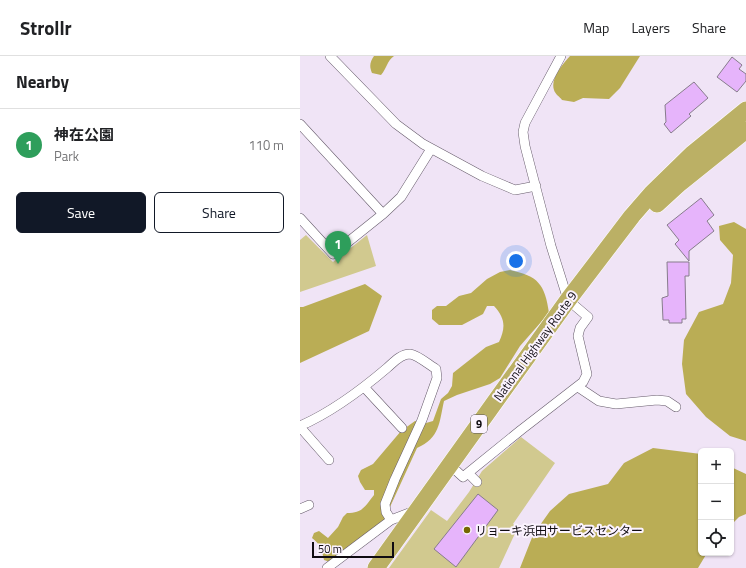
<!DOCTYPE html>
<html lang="en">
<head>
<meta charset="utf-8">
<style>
	body { margin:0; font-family:"Titillium Web","Noto Sans JP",sans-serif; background:#f2f2f2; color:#202124 }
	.controls { position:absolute; right:12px; bottom:12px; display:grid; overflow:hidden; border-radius:6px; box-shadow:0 1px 3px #0004 }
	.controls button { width:36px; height:36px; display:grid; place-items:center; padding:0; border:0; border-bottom:1px solid #e0e0e0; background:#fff; color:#202124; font:20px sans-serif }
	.scale { position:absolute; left:12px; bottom:10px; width:82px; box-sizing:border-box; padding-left:4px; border:2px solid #0f0b11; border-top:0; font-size:11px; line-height:14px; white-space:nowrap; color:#0f0b11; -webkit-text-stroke:3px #fbf3fe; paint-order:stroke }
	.you { position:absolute; left:216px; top:205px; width:14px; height:14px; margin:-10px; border:3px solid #fff; border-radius:50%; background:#1a73e8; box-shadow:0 0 0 6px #1a73e833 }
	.badge { display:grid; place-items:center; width:26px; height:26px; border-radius:50%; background:#111827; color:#fff; font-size:13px; font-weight:700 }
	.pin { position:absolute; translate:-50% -33px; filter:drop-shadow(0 1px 2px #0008) }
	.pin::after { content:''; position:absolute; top:21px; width:14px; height:12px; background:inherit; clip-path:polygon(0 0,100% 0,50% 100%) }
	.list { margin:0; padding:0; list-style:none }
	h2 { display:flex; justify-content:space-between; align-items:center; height:52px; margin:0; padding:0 16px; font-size:17px }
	h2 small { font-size:13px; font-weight:400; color:#757577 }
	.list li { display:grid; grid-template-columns:26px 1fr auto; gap:12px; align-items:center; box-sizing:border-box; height:72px; padding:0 16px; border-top:1px solid #e0e0e0 }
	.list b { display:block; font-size:15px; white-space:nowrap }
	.list p { margin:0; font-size:13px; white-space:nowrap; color:#757577 }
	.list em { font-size:13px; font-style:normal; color:#757577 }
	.actions { display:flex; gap:8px; padding:12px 16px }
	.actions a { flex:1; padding:9px 0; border:1px solid #111827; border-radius:6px; text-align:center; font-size:14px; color:#111827 }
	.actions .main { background:#111827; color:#fff }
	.icon { flex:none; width:22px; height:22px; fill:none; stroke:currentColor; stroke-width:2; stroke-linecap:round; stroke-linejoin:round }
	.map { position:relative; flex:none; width:446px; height:512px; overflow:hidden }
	header { display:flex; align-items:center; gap:24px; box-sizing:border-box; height:56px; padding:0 20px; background:#fff; border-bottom:1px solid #e0e0e0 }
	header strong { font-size:19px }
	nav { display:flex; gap:22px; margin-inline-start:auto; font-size:14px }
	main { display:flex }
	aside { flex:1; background:#fff }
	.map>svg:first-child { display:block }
	.green { fill:#d1c98f }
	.forest { fill:#baad55 }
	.building { fill:#e6b4fb; stroke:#877c8c }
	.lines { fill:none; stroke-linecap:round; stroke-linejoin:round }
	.street-casing { stroke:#665b6b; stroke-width:10 }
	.highway-casing { stroke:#fff; stroke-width:18 }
	.street { stroke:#fff; stroke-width:9 }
	.highway { stroke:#bbb065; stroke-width:17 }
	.poi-dot { fill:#756800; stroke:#fbf3fe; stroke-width:1.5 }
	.labels { text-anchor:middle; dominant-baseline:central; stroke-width:4; stroke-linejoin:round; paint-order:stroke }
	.shield { fill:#fbf3fe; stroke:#565158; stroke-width:1 }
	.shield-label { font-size:11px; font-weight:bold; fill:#0f0b11 }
	.street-label { font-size:12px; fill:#0f0b11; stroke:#fbf3fe }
	.poi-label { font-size:12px; fill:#0f0b11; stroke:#fbf3fe; text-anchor:start }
</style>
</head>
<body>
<header>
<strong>Strollr</strong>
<nav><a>Map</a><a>Layers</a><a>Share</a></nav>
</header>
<main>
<aside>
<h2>Nearby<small></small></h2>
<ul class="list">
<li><span class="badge" style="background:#2e9e5b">1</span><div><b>神在公園</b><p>Park</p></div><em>110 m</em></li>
</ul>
<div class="actions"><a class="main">Save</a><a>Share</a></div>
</aside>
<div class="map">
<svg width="446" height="512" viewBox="0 0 446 512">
	<rect width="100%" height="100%" fill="#f0e4f6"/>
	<path class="green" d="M6,179l27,27 34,-27 9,31 -76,26v-52z
		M221,381l34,26 -42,61 5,3 -19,41h-110l42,-58 16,11 22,-29 13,-21z"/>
	<path class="forest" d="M74,0h20c-7,5 -7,12 -13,19l-9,-2c-3,-7 -2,-11 2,-17z
		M270,0h70l-20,32 -11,11 -26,-1 -9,4 -12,-2c-2,-3 -7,-6 -8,-10 -4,-12 9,-26 16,-34z
		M434,166l12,7v212l-16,-5 -24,-19 -20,-23 -4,-30 2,-24 15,-28 24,-8 8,-21 2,-28 -13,-15 -1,-14z
		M210,214c28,6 35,14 39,43l-29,33 -20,32 -10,6 -33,11 -13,6c-5,22 -4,37 -27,47l-27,59 -3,12 -57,43 -6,-2c-2,-10 -4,-16 -12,-22l2,-5 5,-2 9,7 10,-11 5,-10 4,-4c16,0 18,-7 27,-18v-5h-9l-5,-8 -2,-6 3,-6 12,-6 28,-33 14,-10 11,2 7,-2 8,-22 7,-6 4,-7 1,-13 33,-26 13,-5c7,-15 6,-24 -5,-36h-7l-4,8 -21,11h-23l-7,-6v-9l5,-4h9l13,-10 12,-3 16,-14 13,-7z
		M65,228l17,12 -13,35 -69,32v-56h3z
		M353,392l48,6v99h6l-9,15h-178l13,-33 17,-24 19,-17 39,-10 16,-21z
		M431,411l15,7v40l-7,3 -8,8z"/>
	<path class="building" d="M432,1l10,8 -3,4 7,5v7l-9,11 -20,-15z
		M394,26l14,16 -19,16 2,2 -20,17 -7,-9 2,-2 -1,-17z
		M401,142l13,17 -7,6 7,10 -25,20v10l-14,-17 4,-4 -12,-15z
		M367,206h22v14h-4l1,43h-4v4h-13v-3h-6l-1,-22 6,-2z
		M178,438l20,16 -42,57 -22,-18z"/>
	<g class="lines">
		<defs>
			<path id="street" d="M30,0l66,68 27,20 59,32 33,14 21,-4
				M0,68l83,90
				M0,162l33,36 50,-40 18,-17 30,-48
				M64,331l38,41
				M278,331l21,14 17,3 41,-4 10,1 9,6
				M0,370c32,-14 60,-35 87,-58 6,-5 13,-14 23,-14 8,1 19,11 26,15l1,9 -15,42 -27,59 -10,25 1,8 5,8
				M0,371l29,33
				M150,409l13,12 58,-47 62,-48 4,-8 -9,-38 2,-8 8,-11 -20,-17 -17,-54 -26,-100 -2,-14 2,-9 36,-67
				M168,417l9,9
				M0,453l9,-4
				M27,512l64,-48 23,-9"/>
			<path id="highway" d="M357,148l23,-21 66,-53
				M76,512l192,-268 64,-84 20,-23 40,-39 54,-44"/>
		</defs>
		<use href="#street" class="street-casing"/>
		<use href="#highway" class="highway-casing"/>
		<use href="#street" class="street"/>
		<use href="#highway" class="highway"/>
	</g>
	<circle class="poi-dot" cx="167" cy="474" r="4"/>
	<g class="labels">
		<rect class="shield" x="171" y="359" width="16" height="18" rx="3"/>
		<g class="shield-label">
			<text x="179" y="368">9</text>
		</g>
		<g class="street-label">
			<text transform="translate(235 290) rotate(-54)">National Highway Route 9</text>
		</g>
		<g class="poi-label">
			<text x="175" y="474">リョーキ浜田サービスセンター</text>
		</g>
	</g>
</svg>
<div class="controls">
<button>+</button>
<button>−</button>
<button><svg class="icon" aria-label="locate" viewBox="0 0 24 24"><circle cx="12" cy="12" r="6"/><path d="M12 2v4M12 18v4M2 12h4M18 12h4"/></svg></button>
</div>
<div class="scale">50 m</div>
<div class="you"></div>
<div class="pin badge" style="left:38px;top:208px;background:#2e9e5b">1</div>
</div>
</main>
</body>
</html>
